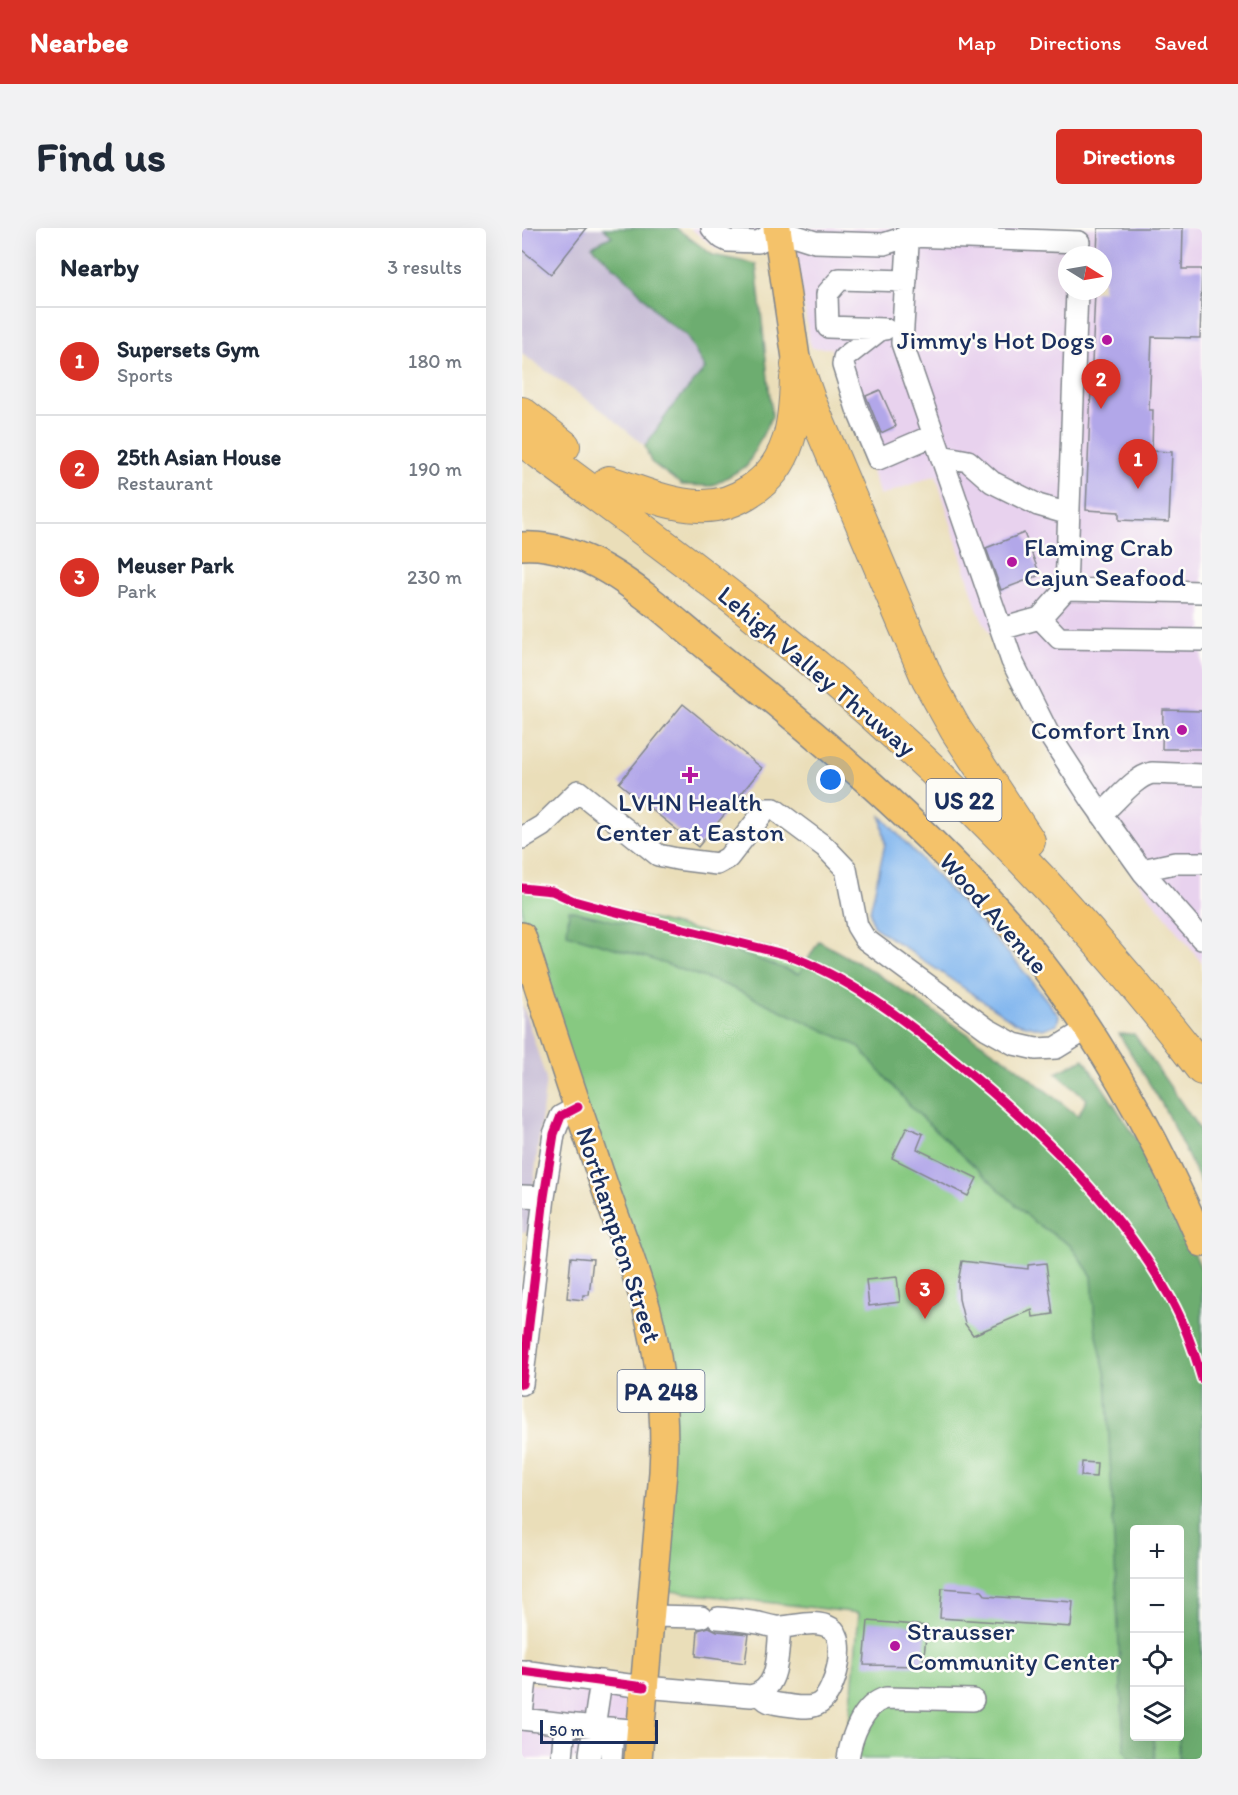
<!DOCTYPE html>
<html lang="en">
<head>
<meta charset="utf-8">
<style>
	body { margin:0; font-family:Itim,sans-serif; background:#f2f2f3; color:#1f2937 }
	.controls { position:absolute; right:18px; bottom:18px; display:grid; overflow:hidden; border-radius:6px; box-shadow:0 6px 24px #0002 }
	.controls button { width:54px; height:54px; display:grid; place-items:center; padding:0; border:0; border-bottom:2px solid #e0e1e3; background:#fff; color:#1f2937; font:30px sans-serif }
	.compass { position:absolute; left:536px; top:18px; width:54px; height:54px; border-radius:50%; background:#fff; box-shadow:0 6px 24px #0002; rotate:101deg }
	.scale { position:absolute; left:18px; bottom:15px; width:118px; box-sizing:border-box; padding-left:6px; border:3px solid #1b2f5e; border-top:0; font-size:16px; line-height:21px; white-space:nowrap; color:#1b2f5e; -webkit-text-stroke:4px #fdfcf7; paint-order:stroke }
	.you { position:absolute; left:309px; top:552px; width:21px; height:21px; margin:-15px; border:4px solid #fff; border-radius:50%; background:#1a73e8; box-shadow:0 0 0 9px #1a73e833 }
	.badge { display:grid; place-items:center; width:39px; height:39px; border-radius:50%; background:#d93025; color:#fff; font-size:20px; font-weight:700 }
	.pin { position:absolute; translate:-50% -50px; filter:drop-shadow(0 2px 3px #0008) }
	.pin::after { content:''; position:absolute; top:32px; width:21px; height:18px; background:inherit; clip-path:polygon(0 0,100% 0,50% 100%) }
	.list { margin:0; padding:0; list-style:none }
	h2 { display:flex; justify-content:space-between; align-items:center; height:78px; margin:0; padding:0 24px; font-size:26px }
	h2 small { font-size:20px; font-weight:400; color:#747a83 }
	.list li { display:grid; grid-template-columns:39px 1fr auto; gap:18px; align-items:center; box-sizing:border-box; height:108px; padding:0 24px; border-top:2px solid #e0e1e3 }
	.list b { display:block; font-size:22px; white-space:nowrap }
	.list p { margin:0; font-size:20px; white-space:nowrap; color:#747a83 }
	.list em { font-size:20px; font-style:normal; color:#747a83 }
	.icon { flex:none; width:33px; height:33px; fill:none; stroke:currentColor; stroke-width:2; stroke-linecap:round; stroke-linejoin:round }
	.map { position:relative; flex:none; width:680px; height:1531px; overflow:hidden; border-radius:6px }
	header { display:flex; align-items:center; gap:36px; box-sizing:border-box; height:84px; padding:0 30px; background:#d93025; color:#fff }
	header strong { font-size:28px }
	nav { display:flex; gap:33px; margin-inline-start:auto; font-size:21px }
	.intro { display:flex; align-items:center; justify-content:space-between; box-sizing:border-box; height:144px; padding:0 36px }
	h1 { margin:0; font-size:42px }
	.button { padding:15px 27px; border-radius:6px; background:#d93025; color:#fff; font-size:21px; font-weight:700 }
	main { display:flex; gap:36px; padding:0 36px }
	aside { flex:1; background:#fff; border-radius:6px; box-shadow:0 6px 24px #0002 }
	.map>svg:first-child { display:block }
	.built { fill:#e8d2ee; fill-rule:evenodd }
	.industrial { fill:#c9bfd7 }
	.green { fill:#87c981; stroke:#517c70; stroke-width:1.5; fill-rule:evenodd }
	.forest { fill:#6dad6f; stroke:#446e66; stroke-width:1.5 }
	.water { fill:#80b5ee; stroke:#4e72a6; stroke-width:1.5 }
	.building { fill:#b2a7e9 }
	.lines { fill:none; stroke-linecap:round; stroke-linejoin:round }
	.minor-casing { stroke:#82868c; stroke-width:24 }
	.major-casing { stroke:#82868c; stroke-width:30 }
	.highway-casing { stroke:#82868c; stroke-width:34 }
	.minor { stroke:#fff; stroke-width:21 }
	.major { stroke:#f4c26a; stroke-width:27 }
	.highway { stroke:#f4c26a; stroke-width:32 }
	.cycleway-casing { stroke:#fdfcf7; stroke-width:13 }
	.cycleway { stroke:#d6006c; stroke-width:9 }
	.poi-dot { fill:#b5179e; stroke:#fdfcf7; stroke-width:2 }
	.labels { text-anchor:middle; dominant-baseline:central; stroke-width:5; stroke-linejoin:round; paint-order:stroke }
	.shield { fill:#fdfcf7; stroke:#5f6c8c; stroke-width:1.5 }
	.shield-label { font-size:24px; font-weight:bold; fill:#1b2f5e }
	.poi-label { font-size:26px; fill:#1b2f5e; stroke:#fdfcf7; text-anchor:end }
	.street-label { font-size:26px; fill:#1b2f5e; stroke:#fdfcf7 }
</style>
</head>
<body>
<header>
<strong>Nearbee</strong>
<nav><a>Map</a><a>Directions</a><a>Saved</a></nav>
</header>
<div class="intro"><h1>Find us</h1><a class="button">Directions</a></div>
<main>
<aside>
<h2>Nearby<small>3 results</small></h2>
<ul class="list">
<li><span class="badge">1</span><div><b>Supersets Gym</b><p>Sports</p></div><em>180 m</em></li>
<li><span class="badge">2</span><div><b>25th Asian House</b><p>Restaurant</p></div><em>190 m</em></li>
<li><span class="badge">3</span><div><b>Meuser Park</b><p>Park</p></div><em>230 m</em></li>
</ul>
</aside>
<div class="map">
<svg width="680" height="1531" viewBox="0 0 680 1531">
	<rect width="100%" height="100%" fill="#fdfcf7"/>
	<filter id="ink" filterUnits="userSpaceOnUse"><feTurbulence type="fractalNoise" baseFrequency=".0167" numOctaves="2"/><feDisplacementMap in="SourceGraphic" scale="12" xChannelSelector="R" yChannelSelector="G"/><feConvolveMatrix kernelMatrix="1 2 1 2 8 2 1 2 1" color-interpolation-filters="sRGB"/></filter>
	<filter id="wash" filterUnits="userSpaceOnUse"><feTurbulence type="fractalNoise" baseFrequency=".008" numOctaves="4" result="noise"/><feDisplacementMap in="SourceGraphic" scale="24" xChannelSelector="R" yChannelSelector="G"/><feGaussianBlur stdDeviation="1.35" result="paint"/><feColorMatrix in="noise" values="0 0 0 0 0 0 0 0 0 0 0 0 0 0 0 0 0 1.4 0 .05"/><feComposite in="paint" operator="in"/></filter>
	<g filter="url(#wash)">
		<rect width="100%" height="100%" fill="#eadeb9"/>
		<path class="built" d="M168,0h512v735l-126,-161 -98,-191 -42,-136 -56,21 -49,-148h-19l-3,-7 -15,-108 -46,20 -31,-4zM545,27h36v36h-36z
			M0,1455l108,14 -8,62h-100z"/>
		<path class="industrial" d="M0,0h81l10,8 -21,11 42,39 28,32 24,17 19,34 -33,38 -27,39 -42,-35 -81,-57z
			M0,775l24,76 -18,153h-6z"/>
		<path class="green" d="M0,660l30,6 222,56 30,11 26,14 372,296v488h-356l13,-146 -206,-24 10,-182 -141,-471zM612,1302h46v206h-46z"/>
		<path class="forest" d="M81,0h73l37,27 43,9 16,152 -25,50 -35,20 -30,-1 -31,-23 -6,-16 27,-39 33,-38 -19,-34 -24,-17 -28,-32 -42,-40 20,-10z
			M47,682l163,40 67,24 20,-33 55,31 133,88 71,56 9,-17 -31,-26 28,-14 58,88 29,53 31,71v488h-23l1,-229h-46v206l19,1 2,22h-26l-5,-12 -18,-370 -11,-51 -3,-50 -22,-31 -36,-23 -121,-113 -55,-63 -130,-60 -83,-29 -78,-23z
			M597,806h15l68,99v52l-40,-81z"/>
		<path class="water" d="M359,588l136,147 42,53 -2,8 -14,5 -29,-7 -141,-96 -3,-14 15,-68z"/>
		<g id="blocks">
			<path class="building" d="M0,0h65l-36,46 -29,-24z
				M576,0h85l-1,41h20l-2,69 -48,-1 -3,73h4l-1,41 20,1 -3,70 -50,-2v-8l-33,-2 9,-219h8v-36h-6z
				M358,162l16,36 -15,7 -15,-37z
				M502,305l16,42 -39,15 -15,-42z
				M161,476l79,64 -64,79 -79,-64z
				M641,482l39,1v38h-40z
				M385,899l16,7 -6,15 60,29 -9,18 -76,-38z
				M49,1029l22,2 -4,36h-5l-1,5 -16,-2z
				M440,1033l66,8v-4l18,-2 7,51 -20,3 -1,-7 -59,25 -8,-11 -6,-25 -1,-17z
				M375,1049l3,25 -31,4 -3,-26z
				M560,1234l15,1 -1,14 -15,-1z
				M420,1360l40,3 4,5 87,6 -2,25 -131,-9z
				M346,1393l59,5 -4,40 -59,-1z
				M187,1399l8,4 32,3 -4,29 -49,-7 2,-26z"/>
		</g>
	</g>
	<g filter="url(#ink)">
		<use href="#blocks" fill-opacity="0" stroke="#82868c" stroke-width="1.5"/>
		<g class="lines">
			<defs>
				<path id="minor" d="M190,0l10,10 6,3 30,1 20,-11 9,-3
					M249,0l44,14 69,2 25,-8 170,6
					M387,0l-7,115 110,318 36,72 45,69 50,70 59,67
					M359,101l-37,29 -1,7 14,44 21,50 56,-24
					M363,101l-57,-2 -1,-33 13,-15 66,2
					M419,228l27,5 24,21 46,23 31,9
					M544,361l136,3
					M518,390l19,20 143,2
					M479,401l39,-11 26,-29 11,-298
					M579,586c15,-12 33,-37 51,-41l50,2
					M0,610l20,-12 36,-35 80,64 19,4 40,5 11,-6 38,-49h8l51,38 21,22 11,57 8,13 122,90 27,15 22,5 20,-1 31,-19
					M620,642l33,-7h27
					M0,968l22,1
					M0,1156l22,-187 10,-63 7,-18 17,-9
					M128,1388l51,1
					M196,1390c14,1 27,3 41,5 7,2 16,5 23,4 15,-1 34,-8 49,1 18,11 4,65 -11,75 -10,7 -24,3 -35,2 -10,-2 -19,-1 -24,-11
					M0,1443l122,16 107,9c30,-7 26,-43 29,-68
					M0,1486l5,-43
					M0,1491l43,5
					M68,1526l11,-73
					M40,1531l3,-35 76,7
					M89,1531l2,-30
					M326,1531c3,-22 15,-55 38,-61l87,2"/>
				<path id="major" d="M255,0l20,137
					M0,318c73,-4 135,61 189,104 107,86 214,175 303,279 78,93 140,204 188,314
					M0,708c24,76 49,152 75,228 16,49 36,96 50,146 14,53 19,108 16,162l-25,287"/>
				<path id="highway" d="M275,137l13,37 118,278 28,50 73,111
					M0,185l42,33
					M0,212c103,76 206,151 304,234 138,117 265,251 376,395
					M87,254c29,9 59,23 89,24 19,1 37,-5 52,-15 41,-26 45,-69 46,-113"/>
			</defs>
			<use href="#minor" class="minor-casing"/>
			<use href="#major" class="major-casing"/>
			<use href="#highway" class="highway-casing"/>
			<use href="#minor" class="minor"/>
			<use href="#major" class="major"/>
			<use href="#highway" class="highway"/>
			<defs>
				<path id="cycleway" d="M0,660l30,3 22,10 22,6 191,48c61,22 115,63 164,103 84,68 167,146 220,241 14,25 23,52 31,80
					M0,1156l22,-187 10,-63 7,-18 17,-9
					M0,1443l122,16"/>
			</defs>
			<use href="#cycleway" class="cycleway-casing"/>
			<use href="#cycleway" class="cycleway"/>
		</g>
	</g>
	<g class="poi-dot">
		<circle cx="585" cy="112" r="6"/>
		<circle cx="490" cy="334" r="6"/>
		<circle cx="660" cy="502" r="6"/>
		<path d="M165 538h6v6h6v6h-6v6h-6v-6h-6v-6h6z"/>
		<circle cx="373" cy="1418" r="6"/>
	</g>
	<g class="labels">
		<g class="shield">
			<rect x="404.5" y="551" width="75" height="42" rx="4.5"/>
			<rect x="95.5" y="1142" width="87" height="42" rx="4.5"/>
		</g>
		<g class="shield-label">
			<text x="442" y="572">US 22</text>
			<text x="139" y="1163">PA 248</text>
		</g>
		<g class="poi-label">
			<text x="573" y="112">Jimmy's Hot Dogs</text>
			<text x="502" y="319" text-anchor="start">Flaming Crab<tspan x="502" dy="30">Cajun Seafood</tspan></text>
			<text x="648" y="502">Comfort Inn</text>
			<text x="168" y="574" text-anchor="middle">LVHN Health<tspan x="168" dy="30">Center at Easton</tspan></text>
			<text x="385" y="1403" text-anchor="start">Strausser<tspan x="385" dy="30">Community Center</tspan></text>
		</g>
		<g class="street-label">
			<text transform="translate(295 443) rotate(40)">Lehigh Valley Thruway</text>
			<text transform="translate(472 685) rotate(49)">Wood Avenue</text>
			<text transform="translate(97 1007) rotate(72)">Northampton Street</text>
		</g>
	</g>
</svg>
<div class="controls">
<button>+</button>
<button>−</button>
<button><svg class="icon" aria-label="locate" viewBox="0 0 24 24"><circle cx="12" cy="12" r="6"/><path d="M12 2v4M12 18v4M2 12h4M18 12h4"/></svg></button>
<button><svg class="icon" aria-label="layers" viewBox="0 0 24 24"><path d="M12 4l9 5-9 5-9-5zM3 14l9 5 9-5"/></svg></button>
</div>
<svg class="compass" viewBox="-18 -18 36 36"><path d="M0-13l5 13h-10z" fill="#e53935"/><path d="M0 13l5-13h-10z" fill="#747a83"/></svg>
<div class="scale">50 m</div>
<div class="you"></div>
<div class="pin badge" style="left:616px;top:261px">1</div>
<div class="pin badge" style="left:579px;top:181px">2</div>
<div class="pin badge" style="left:403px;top:1091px">3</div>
</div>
</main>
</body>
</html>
